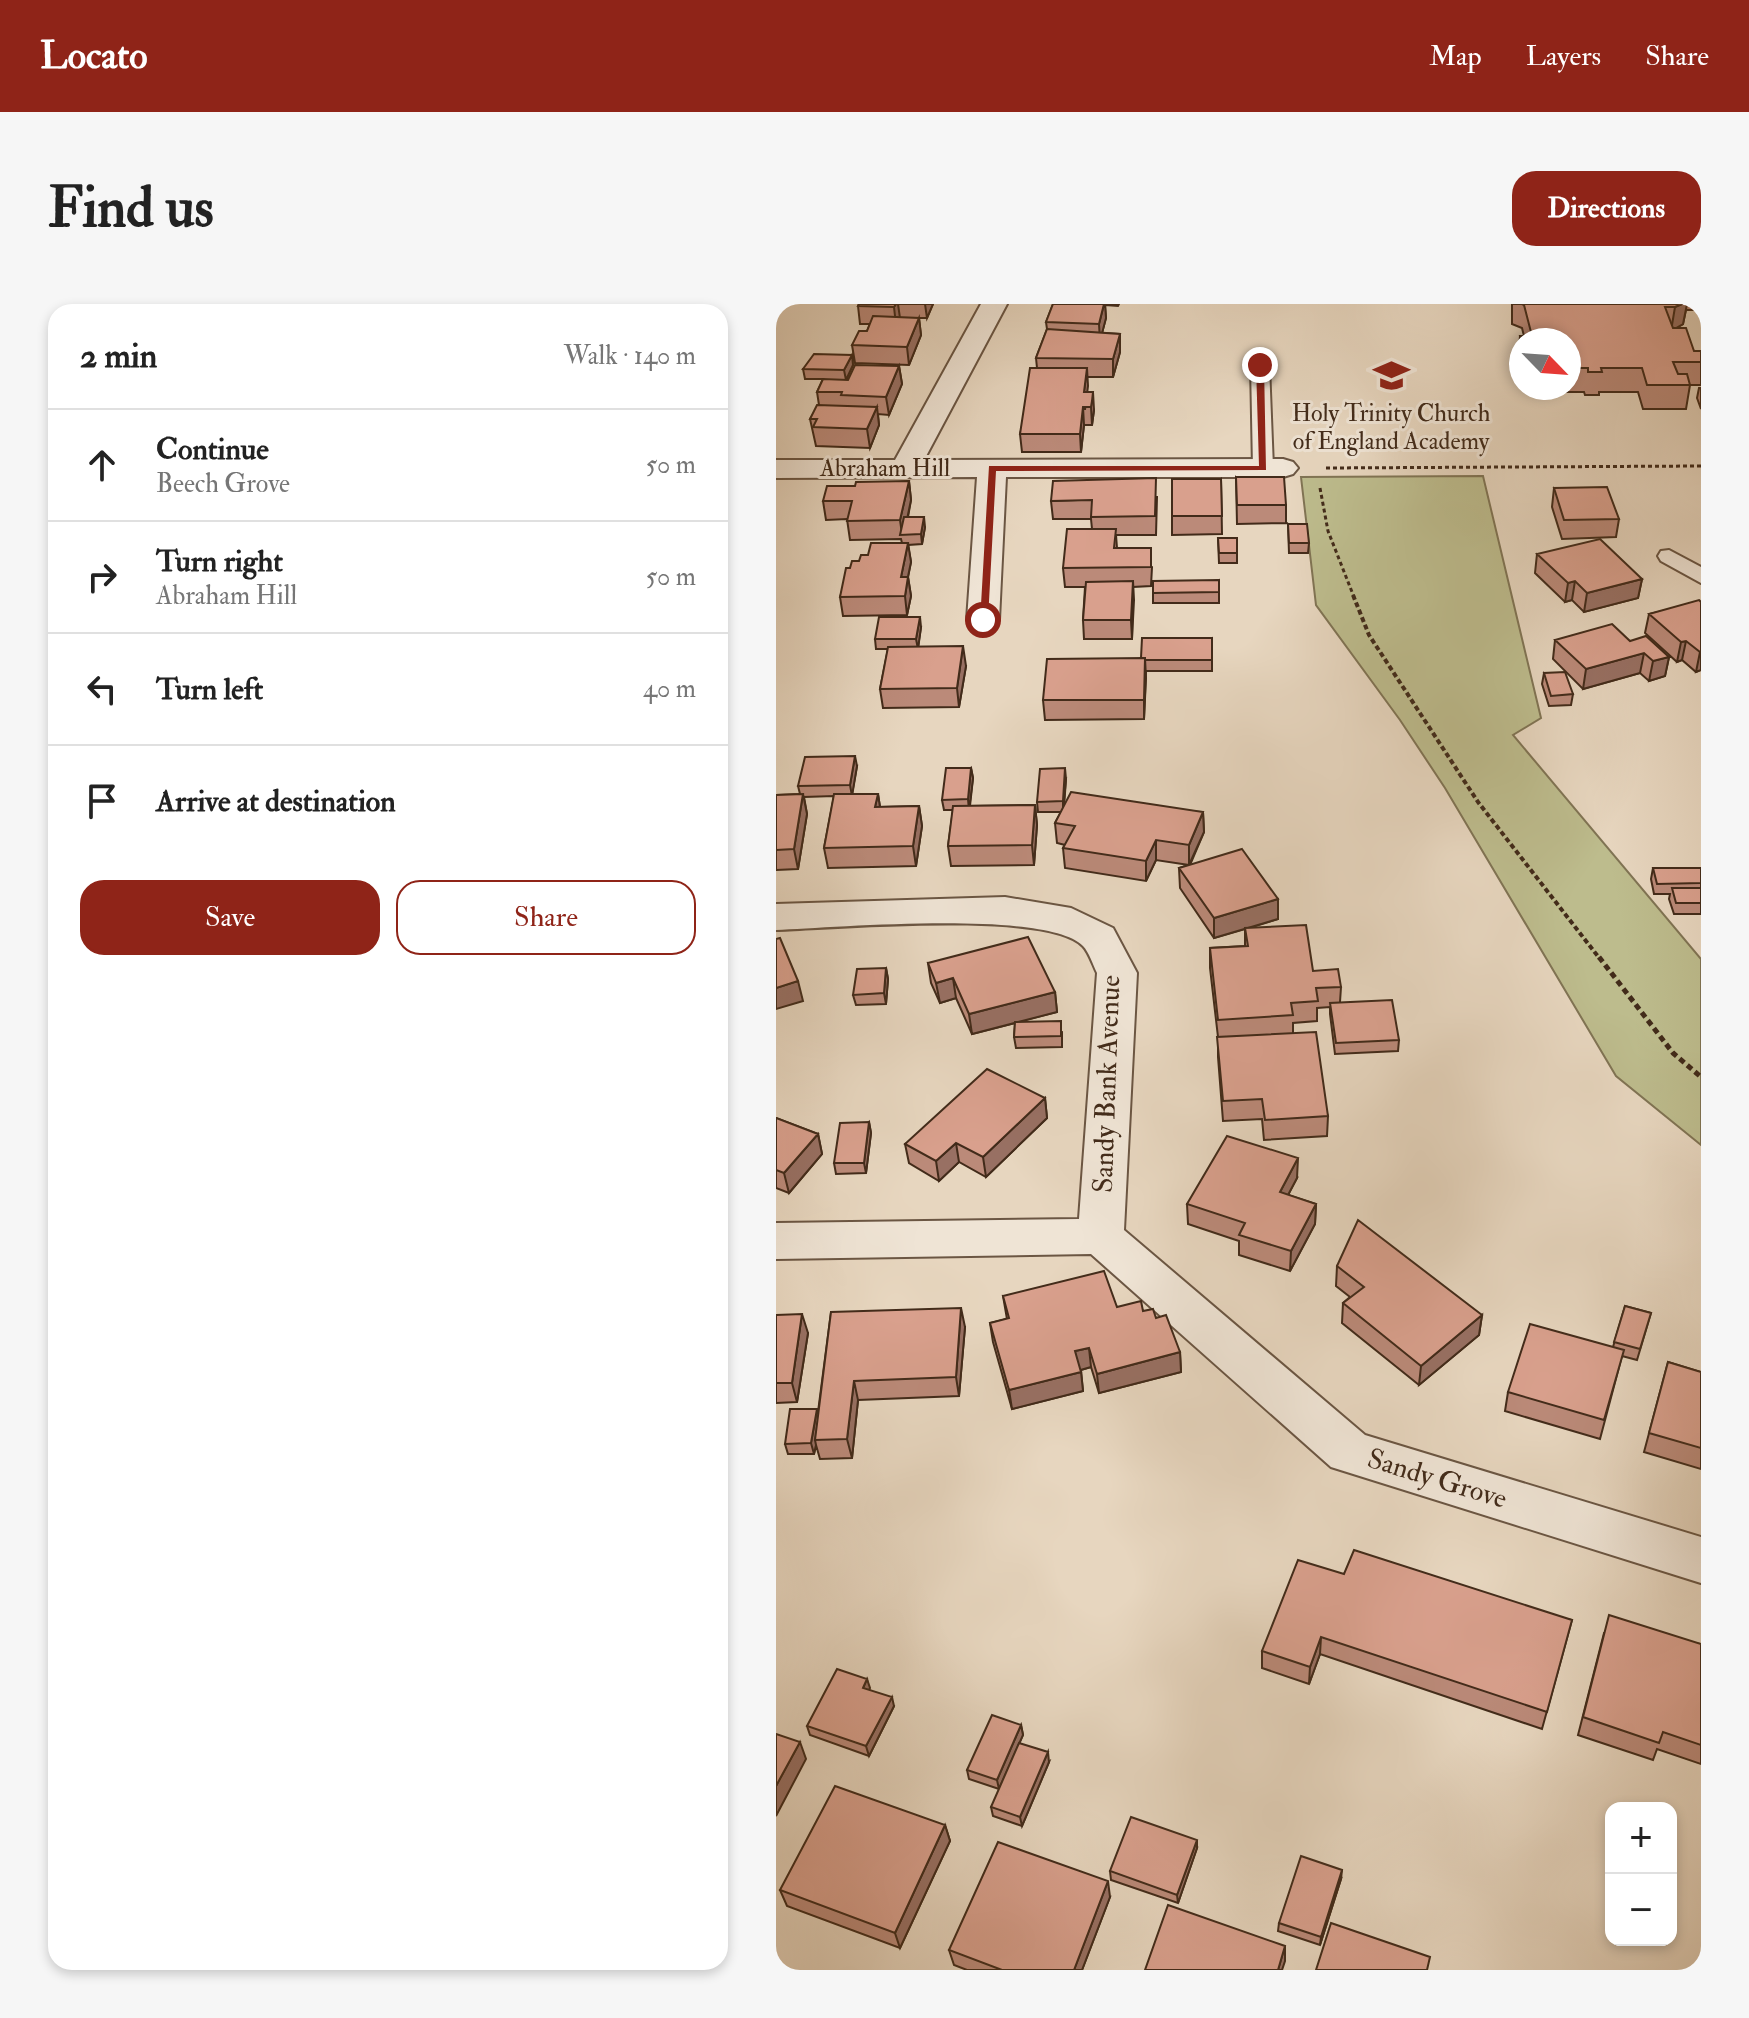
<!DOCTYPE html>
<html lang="en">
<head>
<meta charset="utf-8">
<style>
	body { margin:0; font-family:"IM FELL Double Pica",serif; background:#f6f6f6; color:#222 }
	.controls { position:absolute; right:24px; bottom:24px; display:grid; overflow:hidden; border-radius:16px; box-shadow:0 4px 12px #0003 }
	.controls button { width:72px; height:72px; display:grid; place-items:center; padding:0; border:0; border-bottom:2px solid #e0e0e0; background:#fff; color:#222; font:40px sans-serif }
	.compass { position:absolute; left:733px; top:24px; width:72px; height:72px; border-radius:50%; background:#fff; box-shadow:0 4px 12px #0003; rotate:115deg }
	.stop { position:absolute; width:24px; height:24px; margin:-18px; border:6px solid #8f2418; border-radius:50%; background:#fff }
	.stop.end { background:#8f2418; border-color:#fff; box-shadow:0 2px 8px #0008 }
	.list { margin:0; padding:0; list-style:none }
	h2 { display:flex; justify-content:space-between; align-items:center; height:104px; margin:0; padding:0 32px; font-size:34px }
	h2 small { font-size:26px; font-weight:400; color:#767676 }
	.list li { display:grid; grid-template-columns:52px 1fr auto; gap:24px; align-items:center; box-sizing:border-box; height:112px; padding:0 32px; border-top:2px solid #e0e0e0 }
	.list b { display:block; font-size:30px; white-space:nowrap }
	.list p { margin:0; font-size:26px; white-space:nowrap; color:#767676 }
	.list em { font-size:26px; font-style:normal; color:#767676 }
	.actions { display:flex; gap:16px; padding:24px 32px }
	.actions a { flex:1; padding:18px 0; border:2px solid #8f2418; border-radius:24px; text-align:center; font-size:28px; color:#8f2418 }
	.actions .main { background:#8f2418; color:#fff }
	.icon { flex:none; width:44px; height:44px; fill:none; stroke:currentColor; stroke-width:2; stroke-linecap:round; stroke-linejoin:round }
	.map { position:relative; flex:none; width:925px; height:1666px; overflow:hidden; border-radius:24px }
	header { display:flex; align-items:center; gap:48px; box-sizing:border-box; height:112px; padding:0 40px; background:#8f2418; color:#fff }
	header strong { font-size:38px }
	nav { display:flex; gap:44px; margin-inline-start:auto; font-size:28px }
	.intro { display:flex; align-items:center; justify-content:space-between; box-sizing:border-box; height:192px; padding:0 48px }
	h1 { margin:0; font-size:56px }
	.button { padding:20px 36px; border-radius:24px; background:#8f2418; color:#fff; font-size:28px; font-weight:700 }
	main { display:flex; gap:48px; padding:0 48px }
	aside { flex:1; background:#fff; border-radius:24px; box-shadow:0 4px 12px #0003 }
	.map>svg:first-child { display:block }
	.green { fill:#bdbc8d; stroke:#807454; stroke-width:2 }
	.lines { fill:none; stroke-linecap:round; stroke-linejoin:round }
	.service-casing { stroke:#6b5643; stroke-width:4 }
	.minor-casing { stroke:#6b5643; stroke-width:4 }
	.path-far2 { stroke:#422b1a; stroke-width:3; stroke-dasharray:4 3; stroke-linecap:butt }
	.path-far1 { stroke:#422b1a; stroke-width:4; stroke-dasharray:5 3; stroke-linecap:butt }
	.path { stroke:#422b1a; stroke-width:5; stroke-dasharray:6 4; stroke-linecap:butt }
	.service { fill:#efe4d5; fill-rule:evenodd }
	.minor { fill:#efe4d5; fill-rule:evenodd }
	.wall { fill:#bb8a79; stroke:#422b1a; stroke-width:2 }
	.shaded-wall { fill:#987063; stroke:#422b1a; stroke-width:2 }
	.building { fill:#d9a08d; stroke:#422b1a; stroke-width:2 }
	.route { fill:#8f2418 }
	.labels { text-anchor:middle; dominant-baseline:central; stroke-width:6; stroke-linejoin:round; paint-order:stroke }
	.far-poi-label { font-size:24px; fill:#422b1a; stroke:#efe4d5 }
	.far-street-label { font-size:24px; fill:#422b1a; stroke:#efe4d5 }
	.street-label { font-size:28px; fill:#422b1a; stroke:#efe4d5 }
</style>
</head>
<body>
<header>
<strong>Locato</strong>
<nav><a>Map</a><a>Layers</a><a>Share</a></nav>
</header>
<div class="intro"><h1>Find us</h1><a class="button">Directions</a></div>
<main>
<aside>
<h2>2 min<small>Walk · 140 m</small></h2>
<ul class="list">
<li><svg class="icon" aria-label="ahead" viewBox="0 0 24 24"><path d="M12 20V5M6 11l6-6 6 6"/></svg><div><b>Continue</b><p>Beech Grove</p></div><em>50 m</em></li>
<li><svg class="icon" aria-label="right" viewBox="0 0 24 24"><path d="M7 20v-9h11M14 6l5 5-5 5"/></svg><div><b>Turn right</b><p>Abraham Hill</p></div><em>50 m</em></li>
<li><svg class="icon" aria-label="left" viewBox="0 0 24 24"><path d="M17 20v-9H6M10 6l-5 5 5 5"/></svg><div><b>Turn left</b></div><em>40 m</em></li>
<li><svg class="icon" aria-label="arrive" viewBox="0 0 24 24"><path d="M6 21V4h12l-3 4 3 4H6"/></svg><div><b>Arrive at destination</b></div></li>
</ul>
<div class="actions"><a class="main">Save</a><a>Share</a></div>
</aside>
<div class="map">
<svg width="925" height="1666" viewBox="0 0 925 1666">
	<rect width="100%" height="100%" fill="#e7d6bf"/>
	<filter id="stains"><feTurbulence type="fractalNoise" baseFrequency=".0025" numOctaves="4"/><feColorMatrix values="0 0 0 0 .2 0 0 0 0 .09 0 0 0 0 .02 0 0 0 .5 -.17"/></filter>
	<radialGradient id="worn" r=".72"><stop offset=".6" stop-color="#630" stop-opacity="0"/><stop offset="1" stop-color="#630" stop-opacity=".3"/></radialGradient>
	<path class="green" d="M707,172l58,242 -28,17 188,224v186l-85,-69 -171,-288 -45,-68 -84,-115 -15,-128z"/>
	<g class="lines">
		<defs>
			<path id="service" d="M484,55l9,6 4,103 -10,6 -10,-6 -2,-103z
				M893,246l32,17v16l-40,-22 -3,-5 3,-5z"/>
			<path id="minor" d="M205,0h26l-83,156 359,-1 10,3 5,6 -5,6 -10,3h-277l-7,143 -4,7 -12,3 -12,-3 -4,-7 10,-143 -201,1v-18h119z
				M229,593l66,11 42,20 24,45 -13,257 241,205 336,102v46l-370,-116 -240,-213 -315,5v-36l303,-4 18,-246c-4,-8 -8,-21 -14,-27 -36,-37 -249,-18 -307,-16v-26z"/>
		</defs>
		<use href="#service" class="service-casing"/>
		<use href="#minor" class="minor-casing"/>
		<path class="path-far2" d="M550,164l375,-2
			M544,184l8,43 26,66"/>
		<path class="path-far1" d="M577,291l16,40 109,167 122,157"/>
		<path class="path" d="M823,653l74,96 28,24"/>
		<use href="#service" class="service"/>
		<use href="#minor" class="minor"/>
	</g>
	<path class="wall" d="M83,0h74l-6,14h-8l2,17 -12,30 -54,-2 -3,-18 15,-14 3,-7h-10l-2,-18z
		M277,0h66l-1,2 -13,-1 1,13 -4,15 18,1v18l-7,25h-26v15l7,18 -2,15h-8l-3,27h-59l-2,-18 17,-66 -1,-10 11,-29 -1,-7z
		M736,0h189v6h-15l-3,14 -7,4 18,23h7v34h-11l-4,24h-43l-5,-17h-39v3h-14l-1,-3h-48v-4h33v-48h-48v34l-3,-14 2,-24h4l-2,-8 -10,-4z
		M76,51l1,10 -7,15 53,-14 3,18 -13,31 -11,-1 1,11 -9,23 -54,-2 -6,-27 9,-14 -2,-13 6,-13h-18l-2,-10z
		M923,84h2v21l-4,-11z
		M460,173l50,28v18l-49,1z
		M445,175l1,55 -50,1v-19z
		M133,177l2,19 -3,17 17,10 -3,17 -14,1 3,17 -3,15 3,19 -4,19 -64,1 -3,-19 10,-29 18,-13 34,-12 -1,-4 -51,1 -3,-21 -21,1 -3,-19 32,-15z
		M778,184l65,31 -3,18 -54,2 -10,-32z
		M381,193l-1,38h-40l1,13 35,19 -1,19 -18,1 -1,52h-48l-1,-19 2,-33h-20l-2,-19 29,-39 -1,-10h-38l-2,-18z
		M512,220l21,19 -1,10h-19z
		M442,234h19v25h-18z
		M761,250l105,25 -4,19 -54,14 -12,-12 -7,2 -30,-29z
		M443,276v23h-66v-10z
		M925,298v68l-5,2 -14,-12 -5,2 -32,-29 4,-19z
		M145,323l-3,20 48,19 -7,41 -76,1 -3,-19 8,-40h-12l-1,-10z
		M436,334v33h-66l-2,48 -99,1 -2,-20 98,-42z
		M779,336l75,1 39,16 -4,19 -16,5 -9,-8 -57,16 -30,-30z
		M768,369l29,21 -2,11 -22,1 -7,-22z
		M81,462l-5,28h26l2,13 39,-1 3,20 -6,40 -88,2 -4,-20 10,-52 -30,1 3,17 -9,55 -22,1v-75l24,-1 -2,-8z
		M195,464l2,10 -3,28 65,-1 2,20 -3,40 -83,1 -3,-20 5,-36h-9l-2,-10z
		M290,475l-2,28 139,5 1,20 -14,33 88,34v20l-29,9 64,43 28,16 -1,15 59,38 -1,11 -63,3 -5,-40v-7l-13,1v13l-24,2v10l35,83 -1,20 -63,4 -2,-21 -39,2 -5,-64v-20l-8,-69v-20l35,-2v-17l-31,9 -34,-50 -1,-20 10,-3 -33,-5 -10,21 -81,-13 -2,-20 2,-3 -8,-2 -2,-20 6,-11h-23l-1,-10z
		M877,564h48v46h-27l-5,-15 1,-5h-16l-3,-15z
		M152,659l127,29 2,20 -36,9 41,11v15l-46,1 -2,-11 1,-14 -43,11 -16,-36 -16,5 -9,-20z
		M110,664l2,11 -2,25 -30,1 -3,-10z
		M269,794l2,20 -61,59 -27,-15 -20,19 -30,-18 -4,-19z
		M0,814l42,16 4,20 -33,39 -13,-5z
		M93,818l2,11 -5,40 -30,1 -2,-11z
		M521,874l-9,17 28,9 -1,20 -25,47 -51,-16v-14l-51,-17 -1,-20z
		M561,962l145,49 -3,20 -60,50 -77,-62 1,-20 7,-6 -14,-11z
		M227,992l140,15 13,7 24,34 1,20 -82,21 -8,-26 -10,3 2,21 -71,18 -19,-67 -3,-19 17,-4z
		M849,1002l26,7 -14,47 -15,-4 -22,83 -95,-28 3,-19 105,-45z
		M55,1008l134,15 -6,69 -101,4 -6,58 -32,1 -4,-14 -2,9h-26l-3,-10 33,-32z
		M0,1011l32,18 -11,69 -21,1z
		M892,1058l33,10v97l-57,-17z
		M568,1270l228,46 -30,109 -222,-75 -11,30 -47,-16v-17z
		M828,1329l97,11v120l-44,-15 -4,11 -75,-25z
		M91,1375l2,11 25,16 -25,50 -59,-21 -3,-9z
		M245,1421l2,10 -24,54 -30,-10 -2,-9z
		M273,1458l-27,64 -29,-10 -2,-9z
		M169,1521l5,16 -50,107 -113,-42 -7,-16z
		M421,1544l-19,55 -67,-23 -1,-9z
		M565,1575l-21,66 -42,-14 1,-8z
		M334,1593l-28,73h-115l-13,-5 -5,-15z"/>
	<path class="shaded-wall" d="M120,0h2l2,14 -4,7 -2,-18z
		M149,0h8l-6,14z
		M328,0h1l1,14 -6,23 -1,-17z
		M906,0h5l-4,20 -12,7 4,-24z
		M143,14l2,17 -12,30 -2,-18z
		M344,30v18l-7,25v-18z
		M76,51l1,10 -7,15 -2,-10z
		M123,62l3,18 -13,31 -3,-18z
		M311,64l1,18 -3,24 -1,-18z
		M317,88l1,18 -2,15 -1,-18z
		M101,103l2,18 -9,23 -3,-19z
		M307,103l1,18 -3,27 -1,-18z
		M133,177l2,19 -7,34h-2l-2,-14z
		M148,213l1,10 -3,17 -1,-10z
		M132,239l3,19 -7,34 -3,-19z
		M132,273l3,19 -4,19 -2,-19z
		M866,275l-4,19 -54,14 3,-19z
		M357,277l1,19 -2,39 -1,-19z
		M799,277l-3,19 -7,2 3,-19z
		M144,313l1,10 -3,22 -2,-10z
		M910,337l-4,19 -5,2 4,-20z
		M187,342l3,20 -7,41 -2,-19z
		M924,348h1v18l-5,2z
		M868,349l-4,20 -57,16 3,-20z
		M893,353l-4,19 -16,5 4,-20z
		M369,354l1,20 -2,41v-19z
		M79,452l2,10 -5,30 -2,-11z
		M195,464l2,10 -4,32 -1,-11z
		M289,464l1,11 -3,33v-11z
		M27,490l4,20 -9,55 -4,-20z
		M102,490l3,20 -6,-7z
		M259,501l2,20 -3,40 -2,-20z
		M143,502l3,20 -6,40 -3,-20z
		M427,508l1,20 -15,33v-20z
		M380,536v20l-10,21v-20z
		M502,595v20l-64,19v-20z
		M110,664l2,11 -2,25 -2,-11z
		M177,674l3,20 -16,5 -4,-20z
		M22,677l5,20 -27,8v-21z
		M279,688l2,20 -85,22 -3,-20z
		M269,794l2,20 -61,59 -3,-20z
		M93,818l2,11 -5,40 -2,-10z
		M42,830l4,20 -33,39 -5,-20z
		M180,839l3,19 -20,19 -3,-20z
		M522,854l-1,20 -18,34 1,-20z
		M540,900l-1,20 -25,47 1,-20z
		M185,1004l4,19 -6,69 -3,-19z
		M26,1010l6,19 -11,69 -5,-19z
		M706,1011l-3,20 -60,50 2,-19z
		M313,1044l2,19 -14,4 -2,-20z
		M404,1048l1,20 -82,21 -2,-19z
		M305,1068l2,19 -71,18 -3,-19z
		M78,1077l4,19 -6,58 -5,-19z
		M41,1105l3,10 -5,21 1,5 -2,9 -3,-11z
		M545,1333l-1,17 -11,30 1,-17z
		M91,1375l3,9 -4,9 -3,-9z
		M116,1393l2,9 -25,50 -3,-10z
		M245,1421l2,10 -24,54 -2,-9z
		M24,1438l6,17 -30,57v-30z
		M272,1448l1,10 -27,64 -2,-9z
		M169,1521l5,16 -50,107 -5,-15z
		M421,1536v8l-19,55 -1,-8z
		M566,1566l-1,9 -21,66 1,-8z
		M332,1577l2,16 -28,73h-8z
		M509,1642v15l-3,9h-4z"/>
	<path class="building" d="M83,0h37l-2,3 -36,-1z
		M277,0h51l-5,20 -53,-2z
		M746,0h160l-7,3h-10l8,21h13l8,23h7v11h-28l5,12h9l3,11h-43l-5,-17h-41l1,4h-14v-4h-19v-28h-48l-1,-4h12l-8,-31z
		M97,12l46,2 -12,29 -55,-2 7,-14h8z
		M271,25l73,5 -7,25 -77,-1z
		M38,50l38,1 -8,15 -41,-1z
		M79,61l44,1 -13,31 -45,-2 1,-3h-25l6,-13 25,1z
		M254,64h57l-3,24h9l-1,9 -1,6h-8l-3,27h-60z
		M41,101l60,2 -10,22 -54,-2 4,-8h-7z
		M460,173h48l2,28h-49z
		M380,174l-1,38 -64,1 1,-17 -41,1 2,-20z
		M396,175h49l1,37h-50z
		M133,177l-9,39 -53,1 5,-20h-29l4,-15h28l1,-4z
		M831,183l12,32 -55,1 -10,-32z
		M128,213h20l-3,17 -21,1z
		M512,220h19l2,19h-20z
		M291,225h49l-2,19h37v19l-88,1z
		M442,234h19v15h-18z
		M824,235l42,40 -55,14 -12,-12 -7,2 -31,-29z
		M95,239h37l-7,34h7l-3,19 -65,1 6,-29h4l2,-7h7l2,-6h7z
		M443,276v12l-66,1v-12z
		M357,277l-2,39h-48l3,-38z
		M923,296l2,2v50h-1l-14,-11 -5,1 -32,-28z
		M103,313h41l-4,22h-41z
		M836,320l18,17 16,-5 23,21 -16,4 -9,-8 -58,16 -31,-29z
		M366,334h70v22h-67v-2h-4z
		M187,342l-6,42 -77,1 8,-42z
		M369,354l-1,42h-101l4,-41z
		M789,368l8,22 -22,2 -7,-23z
		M79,452l-5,29 -52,1 7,-29z
		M170,464h25l-3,31 -26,1z
		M289,464l-2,33 -26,1 3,-33z
		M295,488l132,20 -14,33 -33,-5 -10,21 -83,-13 12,-22 -20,-3z
		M27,490l-9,55 -18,1v-55z
		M58,490h44l-3,13 44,-1 -6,40 -89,2z
		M259,501l-3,40 -84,1 5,-40z
		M466,545l36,50 -64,19 -35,-50z
		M877,564h48v15l-44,1z
		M896,584h29v15h-25z
		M530,621l7,46 25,-2 3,18 -25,1 2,13 -27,2 2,12 -75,5 -8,-72 38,-2 -3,-18z
		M252,633l27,55 -86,22 -16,-36 -17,5 -8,-20z
		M4,634l18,43 -22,7v-49z
		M110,664l-2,25 -31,2 4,-26z
		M616,696l7,40 -63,3 -6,-40z
		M285,717v15l-47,1 1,-15z
		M540,728l12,84 -63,4 -3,-21 -39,2 -6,-64z
		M211,765l58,29 -62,59 -27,-14 -20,18 -31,-17z
		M0,814l42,16 -34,39 -8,-3z
		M93,818l-5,41h-30l6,-40z
		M451,832l71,22 -18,34 36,12 -25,47 -52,-16 6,-12 -58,-19z
		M582,916l124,95 -61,51 -78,-63 21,-16 -27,-21z
		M328,967l13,36 24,-6 2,10 10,-2 3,9 10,-3 14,37 -83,22 -8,-26 -14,3 6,21 -72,18 -19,-67 19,-5 -6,-22z
		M849,1002l26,7 -11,36 -26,-7z
		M185,1004l-5,69 -102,4 -7,58 -32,1 16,-128z
		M26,1010l-10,69h-16v-68z
		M754,1020l94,26 -20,70 -96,-28z
		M892,1058l33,10v76l-52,-15z
		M14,1105h27l-6,34 -26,1z
		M578,1246l218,70 -25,92 -226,-75 -11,30 -48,-16 36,-91 46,14z
		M833,1311l92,29v101l-38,-13 -4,11 -76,-26z
		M61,1365l30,10 -4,9 29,9 -26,49 -59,-20z
		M216,1411l29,10 -24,55 -30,-10z
		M0,1430l24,8 -24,44z
		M243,1439l29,9 -28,65 -29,-10z
		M59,1482l110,39 -50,108 -115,-43z
		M355,1513l66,23 -20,55 -67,-24z
		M222,1538l110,39 -34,89h-72l-53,-20z
		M525,1552l41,14 -21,67 -42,-14z
		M392,1601l117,41 -7,24h-133z
		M555,1619l99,34 -3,13h-111z"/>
	<path class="route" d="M484,58l4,3 2,105 -270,1 -8,149 -8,2 9,-156h270l-3,-101z"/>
	<defs>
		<symbol id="school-bare" viewBox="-9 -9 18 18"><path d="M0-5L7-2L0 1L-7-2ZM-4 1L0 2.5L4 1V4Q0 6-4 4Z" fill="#8f2418" stroke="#efe4d5" stroke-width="2.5" paint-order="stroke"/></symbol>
	</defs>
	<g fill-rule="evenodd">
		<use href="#school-bare" x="590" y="46" width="51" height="51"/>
	</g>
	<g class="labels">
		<g class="far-poi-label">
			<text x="615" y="109">Holy Trinity Church<tspan x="615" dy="28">of England Academy</tspan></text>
		</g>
		<g class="far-street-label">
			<text x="109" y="164">Abraham Hill</text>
		</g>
		<g class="street-label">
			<text transform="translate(331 780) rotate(-88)">Sandy Bank Avenue</text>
			<text transform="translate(661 1175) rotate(17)">Sandy Grove</text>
		</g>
	</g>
	<rect width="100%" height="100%" filter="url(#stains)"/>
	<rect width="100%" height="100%" fill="url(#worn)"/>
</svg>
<div class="controls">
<button>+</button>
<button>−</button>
</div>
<svg class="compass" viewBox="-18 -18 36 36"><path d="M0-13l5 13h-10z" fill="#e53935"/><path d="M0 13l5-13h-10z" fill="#767676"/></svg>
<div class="stop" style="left:207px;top:316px"></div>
<div class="stop end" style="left:484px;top:61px"></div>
</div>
</main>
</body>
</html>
